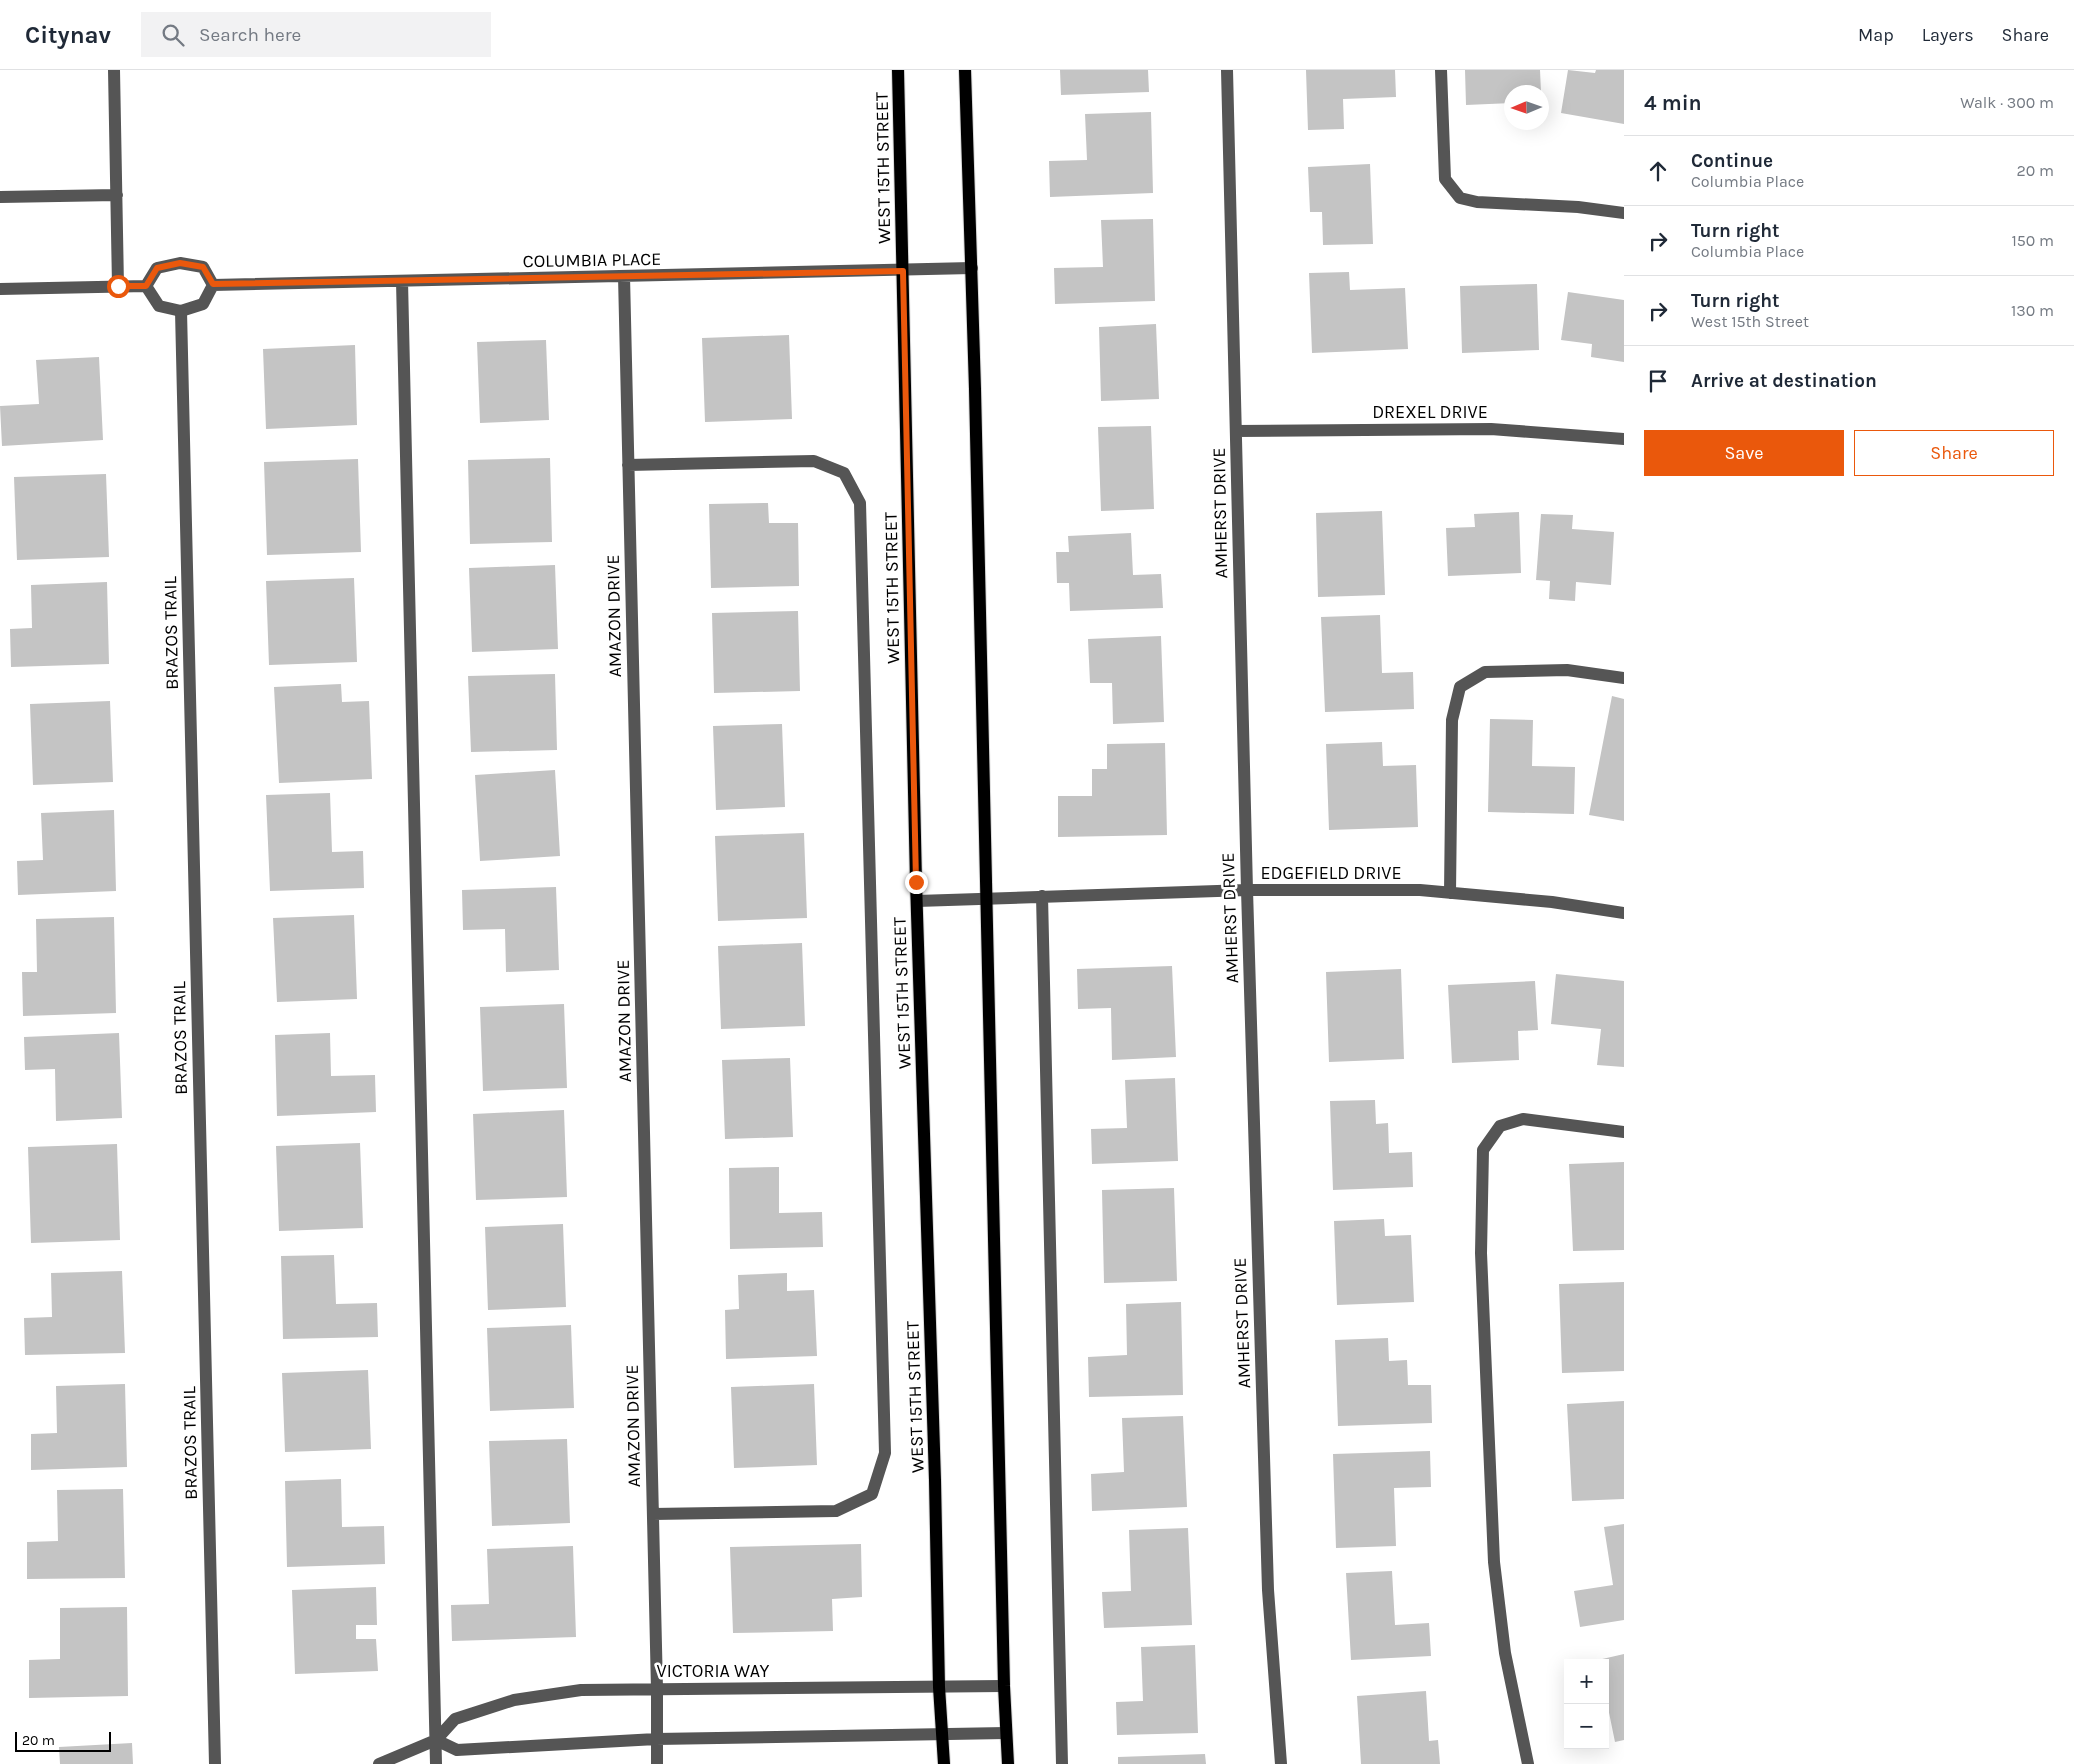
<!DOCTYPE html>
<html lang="en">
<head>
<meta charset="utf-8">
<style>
	body { margin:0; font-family:Karla,sans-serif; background:#f2f2f3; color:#1f2937 }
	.controls { position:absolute; right:15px; bottom:15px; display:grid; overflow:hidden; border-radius:0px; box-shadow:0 5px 20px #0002 }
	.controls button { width:45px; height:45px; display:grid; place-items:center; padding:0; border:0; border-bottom:1px solid #e0e1e3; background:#fff; color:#1f2937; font:25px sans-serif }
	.compass { position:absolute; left:1504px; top:15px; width:45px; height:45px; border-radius:50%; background:#fff; box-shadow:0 5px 20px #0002; rotate:268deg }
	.scale { position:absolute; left:15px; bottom:12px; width:96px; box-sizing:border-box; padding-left:5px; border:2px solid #000; border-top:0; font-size:14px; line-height:18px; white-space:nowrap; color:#000; -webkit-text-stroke:4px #fff; paint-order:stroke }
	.stop { position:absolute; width:15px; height:15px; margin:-11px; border:4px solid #ea580c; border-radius:50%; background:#fff }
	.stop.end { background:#ea580c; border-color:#fff; box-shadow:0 1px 5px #0008 }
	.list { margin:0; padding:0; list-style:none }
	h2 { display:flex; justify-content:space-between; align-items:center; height:65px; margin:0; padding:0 20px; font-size:21px }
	h2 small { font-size:16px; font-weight:400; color:#747a83 }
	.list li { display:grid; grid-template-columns:32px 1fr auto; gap:15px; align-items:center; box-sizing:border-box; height:70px; padding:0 20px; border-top:1px solid #e0e1e3 }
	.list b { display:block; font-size:19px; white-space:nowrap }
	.list p { margin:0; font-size:16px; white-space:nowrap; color:#747a83 }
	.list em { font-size:16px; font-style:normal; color:#747a83 }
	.actions { display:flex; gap:10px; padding:15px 20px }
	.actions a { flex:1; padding:11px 0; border:1px solid #ea580c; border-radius:0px; text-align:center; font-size:18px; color:#ea580c }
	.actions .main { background:#ea580c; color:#fff }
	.icon { flex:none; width:28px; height:28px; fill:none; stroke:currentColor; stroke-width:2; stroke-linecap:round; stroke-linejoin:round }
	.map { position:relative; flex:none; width:1624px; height:1694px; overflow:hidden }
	header { display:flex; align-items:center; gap:30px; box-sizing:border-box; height:70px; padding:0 25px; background:#fff; border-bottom:1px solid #e0e1e3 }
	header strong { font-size:24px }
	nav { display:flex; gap:28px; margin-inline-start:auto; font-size:18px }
	.search { width:350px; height:45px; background:#f2f2f3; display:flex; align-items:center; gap:12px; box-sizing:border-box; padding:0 18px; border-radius:0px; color:#747a83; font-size:19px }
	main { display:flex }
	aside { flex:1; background:#fff }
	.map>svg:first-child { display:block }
	.building { fill:#c4c4c4 }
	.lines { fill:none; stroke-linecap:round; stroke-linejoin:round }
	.major-casing { stroke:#dbdbdb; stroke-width:14 }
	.minor { stroke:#555; stroke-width:12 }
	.major { stroke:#000; stroke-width:12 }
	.route { stroke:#ea580c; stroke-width:6 }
	.labels { text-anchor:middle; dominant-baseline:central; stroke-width:5; stroke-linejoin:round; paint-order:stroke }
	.street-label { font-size:18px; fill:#000; stroke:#fff }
</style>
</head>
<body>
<header>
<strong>Citynav</strong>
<div class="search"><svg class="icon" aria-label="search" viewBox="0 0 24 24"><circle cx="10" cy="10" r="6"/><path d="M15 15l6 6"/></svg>Search here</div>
<nav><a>Map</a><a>Layers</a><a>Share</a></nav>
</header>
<main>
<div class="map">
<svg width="1624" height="1694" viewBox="0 0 1624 1694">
	<rect width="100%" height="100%" fill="#fff"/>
	<path class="building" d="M1060,0h88l1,22 -88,3z
		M1306,0h89l1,27 -53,2 1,30 -36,1z
		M1465,0h75l1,22h-29v11l-46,2z
		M1568,0l27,3 1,-3h28v54l-63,-11z
		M1151,42l2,81 -103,4 -1,-36 38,-1 -2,-46z
		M1370,94l3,80 -50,1 -1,-33h-12l-2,-45z
		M1153,149l2,82 -100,3 -1,-36 49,-1 -2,-47z
		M1349,202l1,18 55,-2 3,61 -96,4 -3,-80z
		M1537,214l2,66 -77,3 -2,-67z
		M1568,222l56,8v62l-33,-5 1,-13 -31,-4z
		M1156,254l3,75 -58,2 -2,-74z
		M789,265l3,84 -87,3 -3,-84z
		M546,270l3,80 -69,3 -3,-81z
		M355,275l2,80 -91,4 -3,-80z
		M99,287l4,83 -101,6 -2,-40 39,-2 -3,-44z
		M1151,356l3,83 -53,2 -3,-84z
		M550,388l2,84 -82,2 -2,-84z
		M358,389l3,93 -94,3 -3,-93z
		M106,404l3,83 -92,3 -3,-83z
		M768,433l1,20h29l1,63 -88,2 -2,-84z
		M1382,441l3,84 -67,2 -2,-84z
		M1519,442l2,61 -73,3 -2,-48 29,-1 -1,-13z
		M1541,444l32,1 -1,14 42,3 -3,53 -35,-3 -1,19 -26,-2 1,-18 -14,-1z
		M1131,463l2,42 28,-1 2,34 -93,3 -1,-28h-12l-1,-31h13l-1,-16z
		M555,495l3,84 -86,3 -3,-84z
		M354,508l3,84 -88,3 -3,-84z
		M107,512l2,82 -98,3 -1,-38 22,-1 -1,-43z
		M798,541l2,80 -86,2 -2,-80z
		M1380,545l2,58 31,-1 1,37 -89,3 -4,-95z
		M1161,566l3,86 -51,2 -1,-41h-22l-2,-44z
		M555,604l2,76 -86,2 -3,-76z
		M341,614l1,18 27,-1 3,78 -93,4 -5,-96z
		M1612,626l12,3v122l-35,-6z
		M110,631l3,81 -80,3 -3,-81z
		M1490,649l43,1 -1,46 43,1 -1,47 -86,-2z
		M782,654l3,83 -69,3 -3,-84z
		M1382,672l1,24 33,-1 2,62 -89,3 -3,-86z
		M1165,673l2,92 -109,2v-41h34v-27h15v-25z
		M555,700l5,86 -80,5 -5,-86z
		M330,723l2,59 31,-1 1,37 -94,3 -4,-96z
		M114,740l2,81 -98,4 -1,-34 26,-1 -2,-47z
		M804,763l3,85 -89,3 -3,-85z
		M556,817l3,83 -53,2 -1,-43 -42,1 -1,-40z
		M354,845l3,84 -80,3 -4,-84z
		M114,847l2,96 -93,3 -1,-44h15l-1,-53z
		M802,873l3,83 -84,3 -3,-83z
		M1172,896l4,91 -64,3 -1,-52 -33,1 -1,-40z
		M1401,899l3,90 -75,3 -3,-90z
		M1556,904l68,7v86l-27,-2 4,-36 -50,-5z
		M1535,911l3,49 -20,1 1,29 -67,3 -4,-78z
		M564,934l3,84 -84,3 -3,-84z
		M119,963l3,85 -66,3 -1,-52 -30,1 -1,-33z
		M330,963l1,43 44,-1 1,37 -99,4 -2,-81z
		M790,988l3,79 -68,2 -3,-79z
		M1175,1008l3,83 -86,3 -1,-35 36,-1 -2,-48z
		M1375,1030l1,24 12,-1 1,30 23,-1 1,35 -80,3 -3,-89z
		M564,1040l3,87 -91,3 -3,-86z
		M360,1073l3,85 -84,3 -3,-85z
		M117,1074l3,96 -89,3 -3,-96z
		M1624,1092v88l-51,1 -4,-87z
		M779,1097v46l43,-1 1,35 -93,2 -1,-81z
		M1174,1118l3,93 -73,2 -2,-93z
		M1384,1149l1,17 26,-1 3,67 -77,3 -3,-84z
		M563,1154l3,83 -78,3 -3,-83z
		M334,1185l2,49 41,-1 1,34 -95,2 -2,-83z
		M122,1201l3,82 -100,2 -1,-37 28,-1 -1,-44z
		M787,1203v18l27,-1 3,66 -91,3 -1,-49 14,-1 -1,-34z
		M1624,1212v89l-62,2 -3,-89z
		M1181,1232l2,93 -94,2 -1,-40 39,-2 -1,-51z
		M571,1255l3,83 -84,3 -3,-83z
		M1388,1268l1,23 18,-1 1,25h23l1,38 -94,3 -3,-86z
		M368,1300l3,79 -86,3 -3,-79z
		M125,1314l2,83 -96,3v-36l26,-1 -1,-47z
		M814,1314l3,81 -83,3 -3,-81z
		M1624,1331v98l-52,2 -5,-97z
		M1183,1346l4,91 -95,4 -1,-37 33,-2 -2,-54z
		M567,1369l3,84 -78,3 -3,-85z
		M1430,1381l1,36 -37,1 2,58 -60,2 -3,-94z
		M341,1409l1,48 42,-1 1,38 -98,3 -2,-86z
		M123,1419l2,89 -98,1v-37l31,-1 -1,-51z
		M1624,1454v96l-44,7 -6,-36 39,-6 -9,-58z
		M1188,1458l4,97 -88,3 -2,-36 29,-1 -2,-61z
		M861,1474l1,53 -30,2 1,32 -100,2 -3,-86z
		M573,1476l3,91 -124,4 -1,-36 38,-1 -2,-55z
		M1392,1501l3,54 34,-2 2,33 -80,4 -5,-87z
		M376,1517l1,38h-21v14h20l2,32 -83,3 -3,-84z
		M127,1537l1,89 -99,2v-38l31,-1v-51z
		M1195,1575l3,88 -81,2 -1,-33 27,-1 -2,-54z
		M1624,1584v86l-9,2 -10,-49v-30h-6l-1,-3z
		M1426,1621l3,50 9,-1 2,24h-79l-4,-68z
		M132,1673l1,21h-73l-1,-17z
		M1205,1684l1,10h-88v-7z"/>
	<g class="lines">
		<defs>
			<path id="major" d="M898,0l18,812 19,598 4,207 5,77
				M965,0l10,319 29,1297 4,78"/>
		</defs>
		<use href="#major" class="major-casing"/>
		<path class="minor" d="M114,0l4,216
			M1227,0l20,820 21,700 13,174
			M1441,0l4,109 15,19 17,4 101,5 46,6
			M0,127l117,-2
			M624,206l33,1413v75
			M402,211l34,1483
			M213,215l759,-17
			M146,216l13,20 22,5 22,-7 10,-19
			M146,216l11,-18 23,-5 23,4 10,18
			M0,219l146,-3
			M181,241l34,1453
			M1236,361l255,-2 133,10
			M628,395l186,-4 30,12 16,30 25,950 -13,41 -36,17 -183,3
			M1450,823l2,-173 8,-33 25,-15 82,-2 57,8
			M1042,826l20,868
			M917,831l330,-11h173l132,12 72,11
			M436,1670l21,10 199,-11 350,-6
			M379,1694l57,-24 19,-21 59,-19 67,-10 423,-4
			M1528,1694l-23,-111 -11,-91 -13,-309 2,-103 17,-24 23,-7 101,13"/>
		<use href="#major" class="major"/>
	</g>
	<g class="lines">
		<path class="route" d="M118,216h28l11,-18 23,-5 23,4 10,17 690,-13 13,611"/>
	</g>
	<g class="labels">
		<g class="street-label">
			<text transform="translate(883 98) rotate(-91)">WEST 15TH STREET</text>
			<text transform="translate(592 190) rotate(-1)">COLUMBIA PLACE</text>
			<text x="1430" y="342">DREXEL DRIVE</text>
			<text transform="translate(1220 443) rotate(-91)">AMHERST DRIVE</text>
			<text transform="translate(892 518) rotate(-91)">WEST 15TH STREET</text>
			<text transform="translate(614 546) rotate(-91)">AMAZON DRIVE</text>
			<text transform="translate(171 563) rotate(-91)">BRAZOS TRAIL</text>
			<text x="1331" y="803">EDGEFIELD DRIVE</text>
			<text transform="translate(1230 848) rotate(-92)">AMHERST DRIVE</text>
			<text transform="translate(902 923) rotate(-92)">WEST 15TH STREET</text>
			<text transform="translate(624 951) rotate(-91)">AMAZON DRIVE</text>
			<text transform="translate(180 968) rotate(-91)">BRAZOS TRAIL</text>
			<text transform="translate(1242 1253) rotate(-92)">AMHERST DRIVE</text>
			<text transform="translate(915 1327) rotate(-92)">WEST 15TH STREET</text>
			<text transform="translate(633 1356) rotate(-91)">AMAZON DRIVE</text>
			<text transform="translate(190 1373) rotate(-91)">BRAZOS TRAIL</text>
			<text x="713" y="1601">VICTORIA WAY</text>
		</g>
	</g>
</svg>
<div class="controls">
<button>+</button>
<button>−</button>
</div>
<svg class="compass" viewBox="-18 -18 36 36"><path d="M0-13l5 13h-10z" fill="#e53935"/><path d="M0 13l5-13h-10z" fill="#747a83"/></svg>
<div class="scale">20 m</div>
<div class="stop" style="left:118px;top:216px"></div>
<div class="stop end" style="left:916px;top:812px"></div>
</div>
<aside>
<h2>4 min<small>Walk · 300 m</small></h2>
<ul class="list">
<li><svg class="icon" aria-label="ahead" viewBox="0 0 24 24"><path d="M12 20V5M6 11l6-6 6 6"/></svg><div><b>Continue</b><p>Columbia Place</p></div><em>20 m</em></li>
<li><svg class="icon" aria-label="right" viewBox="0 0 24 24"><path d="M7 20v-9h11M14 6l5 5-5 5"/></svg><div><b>Turn right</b><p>Columbia Place</p></div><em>150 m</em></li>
<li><svg class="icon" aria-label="right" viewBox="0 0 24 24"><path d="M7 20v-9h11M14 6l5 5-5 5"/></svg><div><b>Turn right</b><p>West 15th Street</p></div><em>130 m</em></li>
<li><svg class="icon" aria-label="arrive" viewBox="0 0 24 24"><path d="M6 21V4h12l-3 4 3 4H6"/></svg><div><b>Arrive at destination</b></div></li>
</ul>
<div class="actions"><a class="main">Save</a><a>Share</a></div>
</aside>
</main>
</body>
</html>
